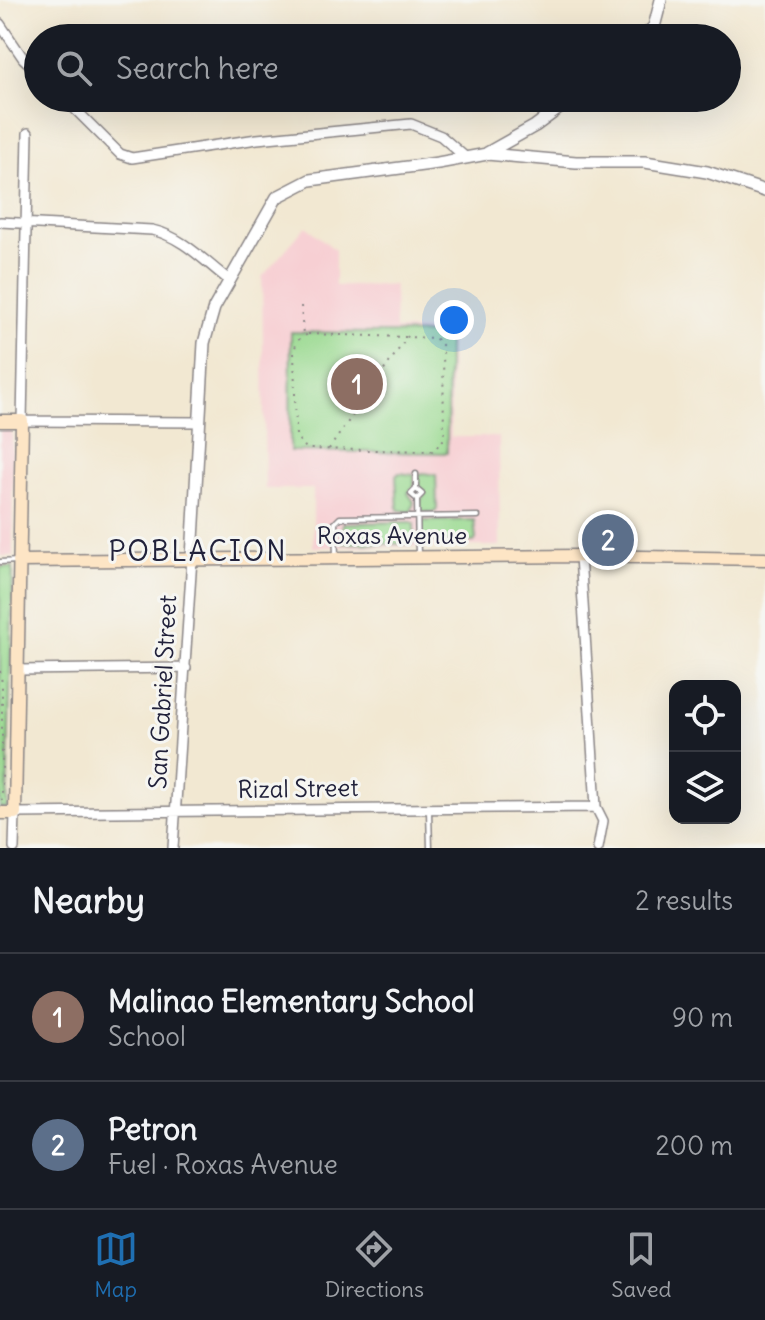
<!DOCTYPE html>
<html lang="en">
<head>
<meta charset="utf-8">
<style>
	body { margin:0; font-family:Delius,sans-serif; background:#242831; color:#f1f3f6 }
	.controls { position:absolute; right:24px; bottom:24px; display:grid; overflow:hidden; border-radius:16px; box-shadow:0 8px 32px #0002 }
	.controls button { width:72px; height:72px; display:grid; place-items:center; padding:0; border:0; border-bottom:2px solid #363941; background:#171b24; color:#f1f3f6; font:40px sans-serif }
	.you { position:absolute; left:454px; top:320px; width:28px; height:28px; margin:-20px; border:6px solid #fff; border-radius:50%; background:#1a73e8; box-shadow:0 0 0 12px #1a73e833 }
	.badge { display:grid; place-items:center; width:52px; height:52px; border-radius:50%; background:#1f6fb2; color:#fff; font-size:26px; font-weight:700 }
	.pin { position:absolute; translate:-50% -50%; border:4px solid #fff; box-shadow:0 2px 8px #0006 }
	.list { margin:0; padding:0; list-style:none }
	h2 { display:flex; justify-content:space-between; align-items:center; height:104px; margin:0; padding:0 32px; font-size:34px }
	h2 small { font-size:26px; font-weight:400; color:#9ea1a6 }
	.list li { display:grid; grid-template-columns:52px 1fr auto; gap:24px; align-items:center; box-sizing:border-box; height:128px; padding:0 32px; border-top:2px solid #363941 }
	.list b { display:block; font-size:30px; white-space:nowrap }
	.list p { margin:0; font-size:26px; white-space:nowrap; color:#9ea1a6 }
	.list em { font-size:26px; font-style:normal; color:#9ea1a6 }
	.icon { flex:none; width:44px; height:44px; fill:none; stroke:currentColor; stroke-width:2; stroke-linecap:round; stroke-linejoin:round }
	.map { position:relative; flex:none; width:765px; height:848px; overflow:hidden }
	.search { position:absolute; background:#171b24; box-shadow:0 8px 32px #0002; left:24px; right:24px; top:24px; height:88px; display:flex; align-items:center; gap:20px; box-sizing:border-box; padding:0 28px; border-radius:44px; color:#9ea1a6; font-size:30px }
	.sheet { height:360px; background:#171b24 }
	nav { display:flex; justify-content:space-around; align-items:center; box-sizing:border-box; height:112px; border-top:2px solid #363941; background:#171b24; font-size:22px; color:#9ea1a6 }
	nav a { display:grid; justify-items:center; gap:4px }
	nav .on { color:#1f6fb2 }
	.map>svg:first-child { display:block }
	.built { fill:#f7cfd3 }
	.green { fill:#99d98f; stroke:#5e7e65; stroke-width:2 }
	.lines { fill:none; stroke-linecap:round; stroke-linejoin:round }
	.service-casing { stroke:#8a8586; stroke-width:7 }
	.minor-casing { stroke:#8a8586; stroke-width:12 }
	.tertiary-casing { stroke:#8a8586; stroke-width:14 }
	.secondary-casing { stroke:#8a8586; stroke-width:15 }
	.path { stroke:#8a8586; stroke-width:2; stroke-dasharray:2 6; stroke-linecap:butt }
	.service { stroke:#fff; stroke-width:4 }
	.minor { stroke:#fff; stroke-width:9 }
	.tertiary { stroke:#fff; stroke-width:11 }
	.secondary { stroke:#fde5c5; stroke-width:12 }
	.labels { text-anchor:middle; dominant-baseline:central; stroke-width:6; stroke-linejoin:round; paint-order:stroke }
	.street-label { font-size:24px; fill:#22223b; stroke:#f6f6f2 }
	.quarter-label { font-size:28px; letter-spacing:2px; fill:#22223b; stroke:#f6f6f2 }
</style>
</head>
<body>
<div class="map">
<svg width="765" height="848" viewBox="0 0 765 848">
	<rect width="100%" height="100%" fill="#f6f6f2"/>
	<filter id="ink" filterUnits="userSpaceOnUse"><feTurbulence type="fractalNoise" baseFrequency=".0125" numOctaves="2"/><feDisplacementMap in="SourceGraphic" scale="16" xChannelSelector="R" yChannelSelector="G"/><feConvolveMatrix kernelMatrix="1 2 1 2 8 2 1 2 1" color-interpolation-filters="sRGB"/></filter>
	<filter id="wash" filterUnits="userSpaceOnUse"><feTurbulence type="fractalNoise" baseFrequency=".006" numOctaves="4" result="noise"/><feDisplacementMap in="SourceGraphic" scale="32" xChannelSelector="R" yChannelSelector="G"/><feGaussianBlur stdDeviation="1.8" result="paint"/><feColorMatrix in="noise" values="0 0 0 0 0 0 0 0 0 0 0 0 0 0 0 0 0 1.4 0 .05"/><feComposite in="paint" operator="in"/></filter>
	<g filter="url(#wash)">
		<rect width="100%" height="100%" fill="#f2e8d2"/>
		<path class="built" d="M306,226l29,24v36l59,-1 1,45h55l1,107h48l1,109 -187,1v-58h-48l-3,-212z
			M0,430h12l1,126h-13z"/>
		<path class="green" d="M291,332l157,2 -1,119 -157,-2z
			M399,473l15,2v11l-6,7 6,9 -3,10 -13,-2 -2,-34z
			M423,473l13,2 1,34 -2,3h-12l-3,-3v-8l5,-7 -6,-8v-11z
			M474,520l2,19 -2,3 -54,-1 2,-20z
			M411,522l3,2v17l-2,3 -70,-1 1,-20z
			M0,567h13l-6,241h-7z"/>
	</g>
	<g filter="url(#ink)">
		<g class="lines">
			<defs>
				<path id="service" d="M416,474v15l6,5 -5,5 -6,-5 5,-5
					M417,499l1,58
					M336,556l-1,-33 5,-5 138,-2
					M0,562l18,-1
					M429,811l1,37"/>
				<path id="minor" d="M0,24l23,34 15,14
					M64,98l56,56 12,4 125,-19 154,-15 30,12 24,21
					M28,133l-6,288 177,1
					M0,222l152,8c31,7 52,31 77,50
					M580,556l16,251 7,14 -5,27
					M17,670l169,-2
					M14,848l1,-35 581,-6
					M173,848l19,-290"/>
				<path id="tertiary" d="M642,38l12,-11 7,-27
					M487,153l48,-27 38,-28
					M192,558l12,-215 10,-35 63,-111 33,-17 128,-17 49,-9 89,8h69l62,10 58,19"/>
				<path id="secondary" d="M0,421h22l-7,392h-15
					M19,561l561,-5 185,3"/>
			</defs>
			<use href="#service" class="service-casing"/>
			<use href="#minor" class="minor-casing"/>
			<use href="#tertiary" class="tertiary-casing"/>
			<use href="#secondary" class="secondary-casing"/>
			<path class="path" d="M301,306l2,29
				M308,334l127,4 8,8 1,93 -11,12 -126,-2 -11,-12 -2,-87 4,-10z
				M329,449l79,-113
				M0,671l2,12v118"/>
			<use href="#service" class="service"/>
			<use href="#minor" class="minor"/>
			<use href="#tertiary" class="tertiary"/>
			<use href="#secondary" class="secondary"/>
		</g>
	</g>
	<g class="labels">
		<g class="street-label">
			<text x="392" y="535">Roxas Avenue</text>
			<text transform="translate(162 692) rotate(-87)">San Gabriel Street</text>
			<text transform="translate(298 788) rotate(-1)">Rizal Street</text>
		</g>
		<g class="quarter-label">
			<text x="198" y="551">POBLACION</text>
		</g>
	</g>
</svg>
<div class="controls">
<button><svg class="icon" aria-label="locate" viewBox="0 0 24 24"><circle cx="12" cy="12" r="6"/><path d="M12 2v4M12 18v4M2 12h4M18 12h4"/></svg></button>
<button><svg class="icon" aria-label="layers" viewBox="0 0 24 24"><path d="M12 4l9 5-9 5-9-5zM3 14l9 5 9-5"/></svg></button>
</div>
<div class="you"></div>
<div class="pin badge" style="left:357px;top:384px;background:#8d6e63">1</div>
<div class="pin badge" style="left:608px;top:540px;background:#5c6f8a">2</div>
<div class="search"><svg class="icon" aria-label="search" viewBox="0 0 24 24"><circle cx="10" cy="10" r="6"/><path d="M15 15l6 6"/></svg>Search here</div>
</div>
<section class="sheet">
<h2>Nearby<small>2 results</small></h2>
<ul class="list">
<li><span class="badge" style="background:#8d6e63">1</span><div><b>Malinao Elementary School</b><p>School</p></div><em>90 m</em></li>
<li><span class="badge" style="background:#5c6f8a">2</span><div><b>Petron</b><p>Fuel · Roxas Avenue</p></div><em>200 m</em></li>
</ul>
</section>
<nav>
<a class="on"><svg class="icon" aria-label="map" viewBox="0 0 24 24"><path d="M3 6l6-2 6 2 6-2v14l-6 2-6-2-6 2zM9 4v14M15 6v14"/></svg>Map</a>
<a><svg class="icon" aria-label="directions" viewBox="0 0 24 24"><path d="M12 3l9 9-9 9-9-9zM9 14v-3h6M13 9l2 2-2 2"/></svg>Directions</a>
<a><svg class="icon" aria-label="saved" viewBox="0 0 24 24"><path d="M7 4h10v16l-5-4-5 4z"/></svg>Saved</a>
</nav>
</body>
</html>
